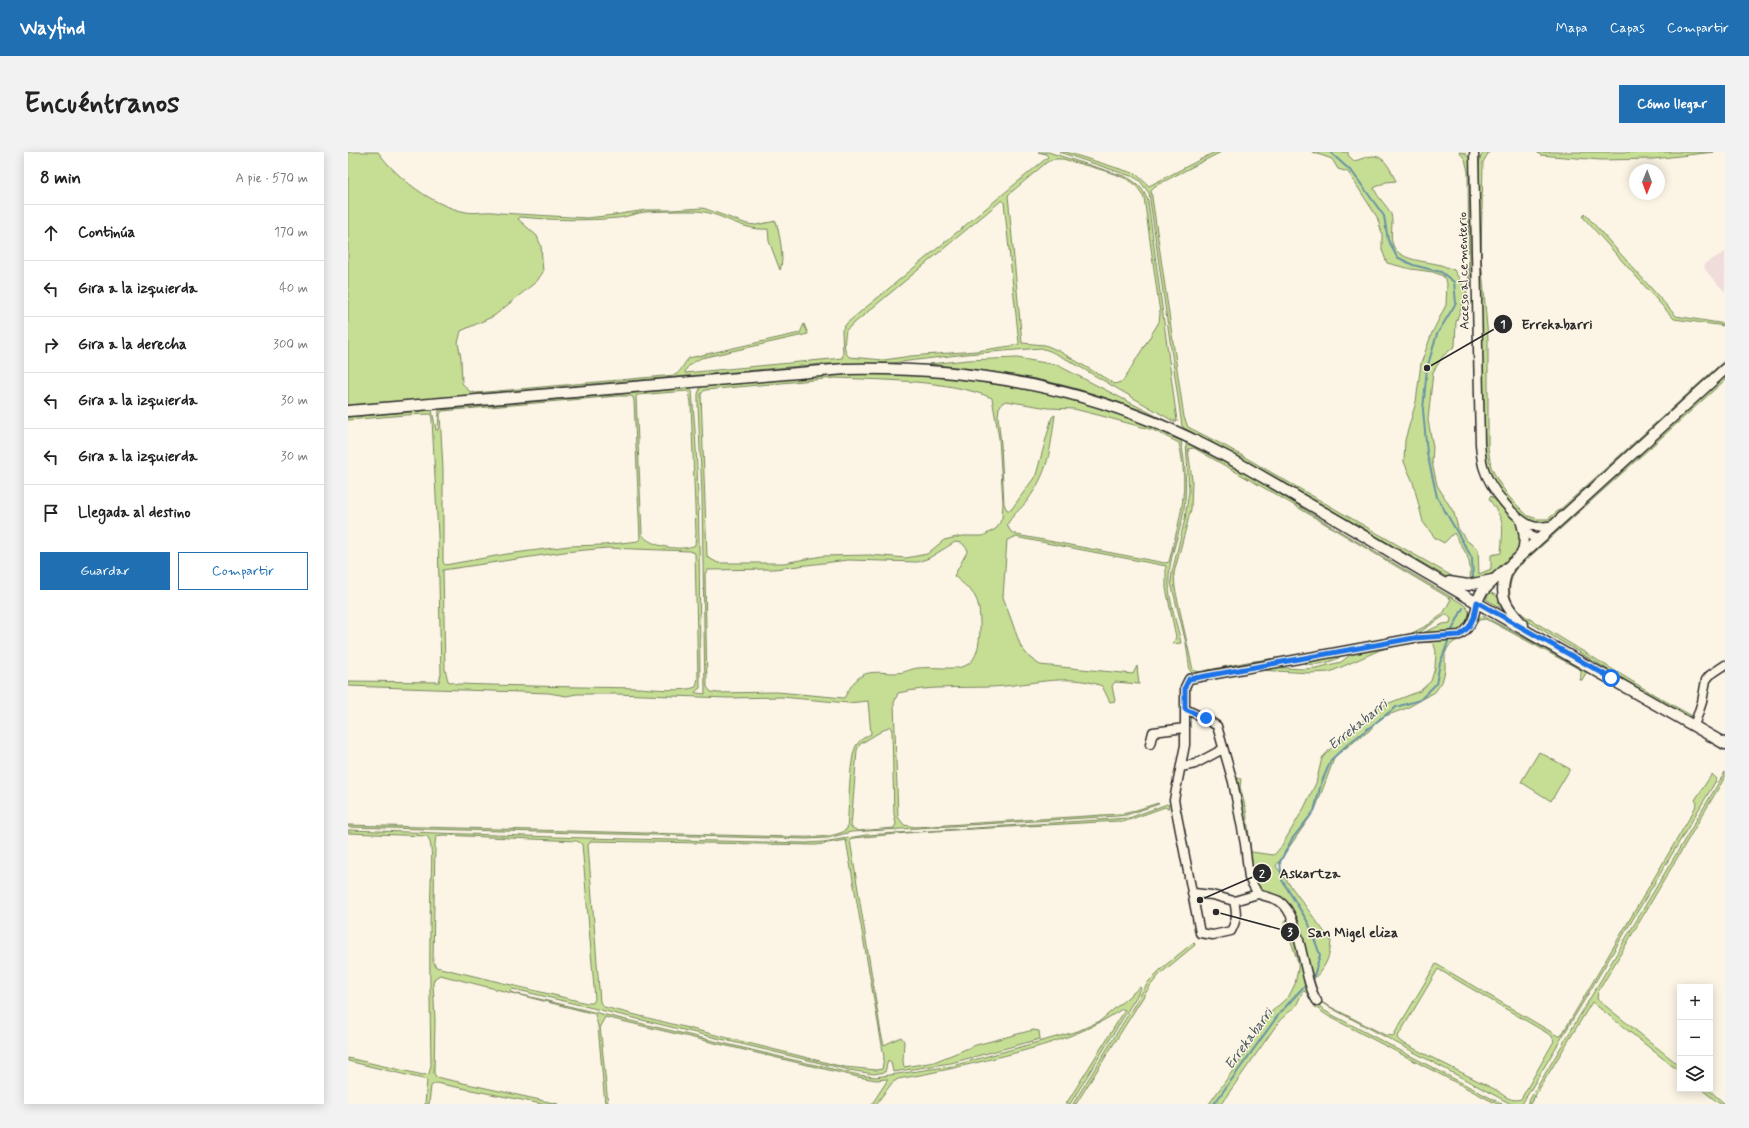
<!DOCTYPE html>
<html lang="es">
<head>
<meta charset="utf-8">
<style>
	body { margin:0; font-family:Mynerve,sans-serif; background:#f2f2f2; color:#222 }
	.controls { position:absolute; right:12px; bottom:12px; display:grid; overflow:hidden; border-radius:0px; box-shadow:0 2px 10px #0003 }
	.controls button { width:36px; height:36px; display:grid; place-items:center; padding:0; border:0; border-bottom:1px solid #e0e0e0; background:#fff; color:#222; font:20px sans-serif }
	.compass { position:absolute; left:1281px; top:12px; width:36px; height:36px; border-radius:50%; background:#fff; box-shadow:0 2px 10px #0003; rotate:181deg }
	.stop { position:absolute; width:12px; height:12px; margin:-9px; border:3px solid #1a73e8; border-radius:50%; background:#fff }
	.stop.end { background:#1a73e8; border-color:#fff; box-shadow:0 1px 4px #0008 }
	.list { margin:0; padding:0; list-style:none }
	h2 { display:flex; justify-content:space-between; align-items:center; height:52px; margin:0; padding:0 16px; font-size:17px }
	h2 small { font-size:13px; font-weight:400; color:#767676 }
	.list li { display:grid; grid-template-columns:26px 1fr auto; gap:12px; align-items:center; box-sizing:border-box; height:56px; padding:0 16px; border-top:1px solid #e0e0e0 }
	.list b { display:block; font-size:15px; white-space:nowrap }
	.list em { font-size:13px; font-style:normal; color:#767676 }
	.actions { display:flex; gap:8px; padding:12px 16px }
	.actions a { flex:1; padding:9px 0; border:1px solid #1f6fb2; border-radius:0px; text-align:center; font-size:14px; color:#1f6fb2 }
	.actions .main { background:#1f6fb2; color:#fff }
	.icon { flex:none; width:22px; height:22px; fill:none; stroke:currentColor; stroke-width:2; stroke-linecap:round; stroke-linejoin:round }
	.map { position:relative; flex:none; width:1377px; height:952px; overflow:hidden; border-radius:0px }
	header { display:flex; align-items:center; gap:24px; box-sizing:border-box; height:56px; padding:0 20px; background:#1f6fb2; color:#fff }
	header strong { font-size:19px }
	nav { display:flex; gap:22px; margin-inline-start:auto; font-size:14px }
	.intro { display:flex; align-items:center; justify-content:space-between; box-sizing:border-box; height:96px; padding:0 24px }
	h1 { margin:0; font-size:28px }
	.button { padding:10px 18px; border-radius:0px; background:#1f6fb2; color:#fff; font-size:14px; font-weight:700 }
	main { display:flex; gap:24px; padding:0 24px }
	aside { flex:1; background:#fff; border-radius:0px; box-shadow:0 2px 10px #0003 }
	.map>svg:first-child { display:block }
	.built { fill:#efdcdb }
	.green { fill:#c6de94; stroke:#788460; fill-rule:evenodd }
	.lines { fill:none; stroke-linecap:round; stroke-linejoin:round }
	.stream { stroke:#6993a4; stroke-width:2 }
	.minor-casing { stroke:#2b2b2b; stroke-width:11 }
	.major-casing { stroke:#2b2b2b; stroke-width:13 }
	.minor { stroke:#fcf5e5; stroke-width:8 }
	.major { stroke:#fcf5e5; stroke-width:10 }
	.route { stroke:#1a73e8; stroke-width:5 }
	.labels { text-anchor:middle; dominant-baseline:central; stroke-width:3; stroke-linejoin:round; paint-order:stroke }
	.street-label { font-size:13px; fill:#2b2b2b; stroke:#fcf5e5 }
	.water-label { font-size:14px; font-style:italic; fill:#45565d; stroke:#fcf5e5 }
	.leader { fill:none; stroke:#2b2b2b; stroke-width:1.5 }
	.callout-dot { fill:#2b2b2b; stroke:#fcf5e5; stroke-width:1.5 }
	.mark-label { font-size:12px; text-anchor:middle; font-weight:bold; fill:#fff }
	.callout-label { font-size:14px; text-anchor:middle; font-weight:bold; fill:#2b2b2b; stroke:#fcf5e5; stroke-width:3; stroke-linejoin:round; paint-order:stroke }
</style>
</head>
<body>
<header>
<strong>Wayfind</strong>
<nav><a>Mapa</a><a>Capas</a><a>Compartir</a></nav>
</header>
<div class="intro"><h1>Encuéntranos</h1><a class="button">Cómo llegar</a></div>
<main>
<aside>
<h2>8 min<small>A pie · 570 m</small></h2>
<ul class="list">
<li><svg class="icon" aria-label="ahead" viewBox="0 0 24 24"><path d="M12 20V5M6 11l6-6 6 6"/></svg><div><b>Continúa</b></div><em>170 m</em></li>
<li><svg class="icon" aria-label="left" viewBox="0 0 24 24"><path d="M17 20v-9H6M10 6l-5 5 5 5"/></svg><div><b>Gira a la izquierda</b></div><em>40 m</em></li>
<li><svg class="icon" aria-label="right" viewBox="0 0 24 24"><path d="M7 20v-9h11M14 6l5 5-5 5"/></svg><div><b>Gira a la derecha</b></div><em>300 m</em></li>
<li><svg class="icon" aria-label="left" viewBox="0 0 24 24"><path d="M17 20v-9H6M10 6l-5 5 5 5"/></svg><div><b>Gira a la izquierda</b></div><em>30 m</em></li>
<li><svg class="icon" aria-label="left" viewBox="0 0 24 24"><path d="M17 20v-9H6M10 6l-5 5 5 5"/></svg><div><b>Gira a la izquierda</b></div><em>30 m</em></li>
<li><svg class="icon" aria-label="arrive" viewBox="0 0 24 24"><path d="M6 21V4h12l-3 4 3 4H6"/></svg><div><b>Llegada al destino</b></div></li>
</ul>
<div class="actions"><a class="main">Guardar</a><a>Compartir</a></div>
</aside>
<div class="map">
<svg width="1377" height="952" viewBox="0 0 1377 952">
	<rect width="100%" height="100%" fill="#fcf5e5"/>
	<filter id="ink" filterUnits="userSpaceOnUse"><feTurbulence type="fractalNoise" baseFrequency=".025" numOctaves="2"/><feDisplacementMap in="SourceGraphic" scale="8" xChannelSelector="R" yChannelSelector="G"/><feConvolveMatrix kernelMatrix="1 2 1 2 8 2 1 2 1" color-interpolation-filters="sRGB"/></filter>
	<g filter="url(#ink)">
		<path class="built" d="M1377,100v40l-19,-21 -2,-7z"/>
		<path class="green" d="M0,0h30c19,26 55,54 88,60 12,2 21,-2 34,1l87,5 27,-3 32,-5h25l32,-2 44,16 9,1 20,-4c3,12 9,38 4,49l-11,-29 -1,-12c-29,2 -47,-18 -74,-18 -16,0 -33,0 -49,1 -9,1 -18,5 -27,6 -33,3 -65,2 -98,-1l-2,2 19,17 4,10 2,26 -6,9 -43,35 -33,15 -3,12 3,15 1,25 7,8 6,2 200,-18c7,-4 8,-11 14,-17l111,-25 4,-9 4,10 -107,24c-6,4 -15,7 -16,15l157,-15 1,-3 -1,-25 5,-7 201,-166 -2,-3 -8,-2h10l76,24c13,6 19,12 24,25l29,220h-4l-105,-61 -18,-9 -9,-3 -75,6 -74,9 -69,1 -475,42zM706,7h9c19,6 53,13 69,23 5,4 8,9 12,15l16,116 -1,9 -36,59 -8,3 -56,-33 -14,-6 -23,-2 -14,-148 39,-33zM654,48l2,2 15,141 -1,2 -42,6 -65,5 -27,4 -35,-3c-7,-7 -4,-18 -3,-27z
			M711,0h7l70,22 13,12 66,-34h6l-66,34 -4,4 33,227 4,10 39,20 230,132 -5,1 -191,-111 -77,-41 -2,-2 -33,-233 -9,-12 -6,-4z
			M964,0h36v3l6,6c6,-1 13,-5 19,-5 13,0 18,16 23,25l-10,1 -12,6c4,11 13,17 17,26 3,10 -2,21 2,31 6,15 30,16 44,19 5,1 11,4 17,6l13,22 -11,30 -1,24 -12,10 -10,16 -5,48 5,27 -1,15 5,23 17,28 4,15 8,12 12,9 1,25 12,-5v-14l10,-2c2,-28 5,-30 -12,-54l2,-3 30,31c2,7 1,19 -3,25 -8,13 -33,27 -48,30 2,-25 -5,-29 -16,-49l-10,10 -9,-5 -12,-16 -10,-40 -9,-20 1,-22 11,-38 5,-39 11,-30 14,-28 1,-22 -4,-7 -10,-4 -22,-3 -24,-6 -5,-13v-17l-5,-16 -29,-45 -10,-3 -6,-10z
			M1111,0l6,1 4,5 1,4v125h-1l-1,-115 -3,-13z
			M1137,0h4l-6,10 -2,95 7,82v109l3,19 7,14 11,16 19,19 10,3h10l15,-12 162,-147v4l-172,156c-7,4 -16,6 -23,2 -10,-5 -34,-35 -38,-45 -5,-9 -6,-20 -7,-30l-6,-197v-86l2,-8z
			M1189,0h177l-61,7 -52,1 -61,-5z
			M1237,62l91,102 49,8v2l-51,-7 -91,-102z
			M669,206l40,7 111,57c-32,-13 -64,-26 -98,-35 -46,-12 -93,-18 -141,-23l39,-4z
			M515,222c108,1 221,18 318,67 5,27 7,51 1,79 -5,21 -14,41 -13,63 0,20 8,40 12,60l-8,1 3,-7 -10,-49v-22l-151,-29 -8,3 -4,57 18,50 9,11 10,7 93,9 4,-8 2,18 -24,-2 -3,4 3,15 -5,1 -8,-16c-35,-14 -76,0 -112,1 -31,1 -62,-1 -92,6l-4,10 4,114 6,8 11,2 203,-13 9,-1 31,-10 1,1 -33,11 -8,1 -267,16 -23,6 -21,1 -459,-12v-2l444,12c15,0 44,2 55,-8 2,-18 2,-70 9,-83 3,-6 9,-9 15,-12l-3,-33 -20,2 -67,-6 -53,1 -112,-4h-39l-11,2 -17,-3 -201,-7v-5l91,1 2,-8 -3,-138 -6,-117 -1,-5 -26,1 -57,5v-3l84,-7 4,20h2l1,-20 251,-22 2,3c9,99 7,198 8,297l-5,4 1,1 9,1 -3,-199 -4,-91v-10l3,-8 125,-10zM487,226c46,2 115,2 157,20l7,40 4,65 -1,15 -5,10 -14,8h-21l-18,4 -17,14 -21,4 -36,-3 -48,1 -38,7h-66l-11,-6 -6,-163 4,-4zM339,239l2,1 2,11 5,130 -1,12c-12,7 -46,2 -53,-11l-6,-137 1,-2zM270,244h14l2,4 6,139 -2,2 -34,4 -35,1 -62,8 -62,11 -2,-3v-93l-3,-55 2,-3zM658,249l42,7 26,1 24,6 55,15 26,13c11,49 1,73 -10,119l-4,1 -148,-28 -6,-3 -4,-7c5,-10 14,-16 20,-24 22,-30 23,-50 28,-86l-3,2 -16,58 -25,35h-4l-3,-6 -3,-60 -3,-28 1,-8 3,-5zM607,390l7,1 6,7 -14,26c22,18 26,21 26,51 -1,54 -25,38 -62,41 -9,1 -12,5 -24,5 -9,0 -24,-3 -33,3 -8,5 -12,14 -17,22l-67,-6 -59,1 -7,-1 -4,-5 -2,-113 2,-4 67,-1 74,-9 70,2 11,-4zM259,396l82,3 6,2 3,125 -2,9c-12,5 -43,2 -58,1 -60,-1 -120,-2 -181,-4l-9,-3 -3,-12 -2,-99 121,-18zM542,574l2,5 2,83 2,10 -2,4 -36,3 -7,-4 6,-77 3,-6z
			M1377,223v5l-210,190c-9,21 -7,32 10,46l128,78 41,23 -2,1 -42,-23 -134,-81c-10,-17 -13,-27 -3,-46z
			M838,290l73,39 72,45 132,78c8,7 8,12 4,22l-10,7 -34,2v-2l20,-9 7,-1 1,-4 -4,-5 -27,18 -16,5 -73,16 -74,9 -63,13 -4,-4 -4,-28 -15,-60 1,-11 13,-53 4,-28zM846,296l93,53 164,98 -8,15 -15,11 -18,9 -73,16 -90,12 -48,10 -6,-2 -18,-82 -1,-15 17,-64 1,-29 -4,-31z
			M1142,440l10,6 6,13 -20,-12z
			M1135,464l104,55 -5,9h-3l2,-6v-4l-89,-48 -7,-3 -6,1 -12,15 -13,7 -6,5 -3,7v17l-3,11 -7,10 -28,16 -27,10 -11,13 -34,25 -20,54 -39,56 55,75c-1,18 -6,26 -18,39l3,14 7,9 62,32 8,1 43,-72 122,72h3l132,-224 4,-9 -2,-3 17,-26 5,5 -195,325h-11l-191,-102 -7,-10 -22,-83c-21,-13 -32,-15 -42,-39l-15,-93 7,2 -1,8 6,23 5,42 23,3 7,-8 23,-39 12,-25 6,-25 13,-14 18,-13 21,-22 46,-18 11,-10 4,-13 1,-17 -3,-9 -29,2 -24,6 -50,22 -20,1 -51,-3 9,-3 35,2 13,-1 25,-6 13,-10 54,-10 47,-4 23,-20zM1090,817l114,67 2,5 -33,58c-9,3 -16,-2 -23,-8l-97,-49 -4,-4z
			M995,503c-9,7 -29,12 -39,8z
			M1191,600l31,17 -19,32 -30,-19z
			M1377,620v5l-127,215 -1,7 83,67v6l-88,-70 -62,102h-3z
			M819,652l2,1 -1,4 -3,-2 -42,15 -4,-1 -201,11 -65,6 -3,2 31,193 3,12 17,-8 3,4 -1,20 1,6 30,-5 42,-17 57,-15 6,1 1,8 -89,24 -58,9 -2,-10 -3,-2 -3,12 -11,2 -25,-4 -327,-79 -10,-2 -2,3 279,67 70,16 17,2 76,-11 126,-35 22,-10 40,-34 1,2 -71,115h-4l59,-94 -3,-1c-37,25 -75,36 -119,47 -35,9 -69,17 -105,23l-6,4 -16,21h-4l15,-23v-2l-11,1 -18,-3 -253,-60 -5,9 8,78h-3l-7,-78 -3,-12 -155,-39 -5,3 -2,5 2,37 -1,53 2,4 122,27h-16l-106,-21 -5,3 -2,18h-4l2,-24 -79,-19v-3l75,17 6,-1 2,-9c-1,-61 -2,-121 0,-181 0,-12 3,-40 -4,-48l-79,-3v-3l237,8 221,5 17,-1 43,-7 263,-17zM95,683l134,6 5,3 13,155 -2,4h-6l-151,-36 -3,-6 2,-117 1,-8zM498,688l38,217 -2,12 -5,1 -33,-3 -240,-60 -4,-5 -12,-157 3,-4 225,4z
			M943,767c3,13 8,26 11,39 4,24 4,36 23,53l177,93h-5l-169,-88 -13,-9 -9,-15 -3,-1 -7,15 -16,14 -59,84h-12l35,-49 25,-41 20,-18 6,-12 3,-15v-7l-14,-41z
			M846,790l1,3 -35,29 -10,12 -74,118h-3l76,-123 13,-13z
			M1353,937h7l17,15h-5z"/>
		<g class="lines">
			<path class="stream" d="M982,0l23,21 31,43 4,24 9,17 16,8 28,7 13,10 2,21 -19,31 -10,34 -4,42 4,43 10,44 35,61 1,21
				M1103,480l12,-24
				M963,826l3,-2 6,-21 -11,-31 -27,-44 -2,-18 12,-23 22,-28 7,-27 10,-24 17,-16 48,-37 24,-7 16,-16 4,-21 8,-21
				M866,952l65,-90 28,-31"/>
			<defs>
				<path id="minor" d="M1126,2l6,290c1,8 1,17 4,25 5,17 31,52 49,57 7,2 14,0 21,-1
					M1175,376l9,9 6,2
					M1172,404c6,-13 4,-23 0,-36
					M837,557l21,10 11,7 16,56 12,62 4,34 9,16 -24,7
					M1346,574l8,-24 4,-22 4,-5 15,-10
					M802,592l3,-12 32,-4
					M833,615l14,-3 28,-15
					M846,741l18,2 22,6c3,12 3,19 -3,30l-18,4 -13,-2 -26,-133 11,-55v-58l4,-8 225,-41 46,-3c12,-8 15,-20 17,-33
					M910,742c6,2 15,4 21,7 23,14 23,78 38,100"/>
				<path id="major" d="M0,259l497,-42c104,-2 209,12 306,52 53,21 102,50 151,79 44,25 87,51 131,77 96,57 195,111 292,167
					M1160,417c-11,26 -3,37 15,56
					M1101,430l19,3 24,-5
					M1129,450l4,-9 13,-13 231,-211"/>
			</defs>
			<use href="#minor" class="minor-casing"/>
			<use href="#major" class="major-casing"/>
			<use href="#minor" class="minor"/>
			<use href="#major" class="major"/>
		</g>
	</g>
	<g class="lines" filter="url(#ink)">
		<path class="route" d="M858,566l-21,-9v-22l4,-8 225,-41 46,-3 9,-8 5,-10 3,-15 134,76"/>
	</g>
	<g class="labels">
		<g class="street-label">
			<text transform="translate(1116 119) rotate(-91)">Acceso al cementerio</text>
		</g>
		<g class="water-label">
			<text transform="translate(1010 573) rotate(-39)">Errekabarri</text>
			<text transform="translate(901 887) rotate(-54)">Errekabarri</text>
		</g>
	</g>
	<path class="leader" d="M1079 216L1155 172M852 748L914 721M868 760L942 780"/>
	<g class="callout-dot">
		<circle cx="1079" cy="216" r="4"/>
		<circle cx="852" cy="748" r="4"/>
		<circle cx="868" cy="760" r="4"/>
		<circle cx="1155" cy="172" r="10"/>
		<circle cx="914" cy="721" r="10"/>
		<circle cx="942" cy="780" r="10"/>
	</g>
	<g class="mark-label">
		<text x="1155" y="176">1</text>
		<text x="914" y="726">2</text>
		<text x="942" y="784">3</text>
	</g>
	<g class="callout-label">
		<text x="1209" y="177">Errekabarri</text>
		<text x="962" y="726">Askartza</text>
		<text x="1005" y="785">San Migel eliza</text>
	</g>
</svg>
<div class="controls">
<button>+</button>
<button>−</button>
<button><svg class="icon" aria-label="layers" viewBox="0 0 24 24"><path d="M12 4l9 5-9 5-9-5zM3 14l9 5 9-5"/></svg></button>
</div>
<svg class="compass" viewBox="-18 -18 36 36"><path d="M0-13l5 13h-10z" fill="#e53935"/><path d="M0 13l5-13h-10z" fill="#767676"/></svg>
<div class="stop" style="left:1263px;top:526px"></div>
<div class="stop end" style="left:858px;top:566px"></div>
</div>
</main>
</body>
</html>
